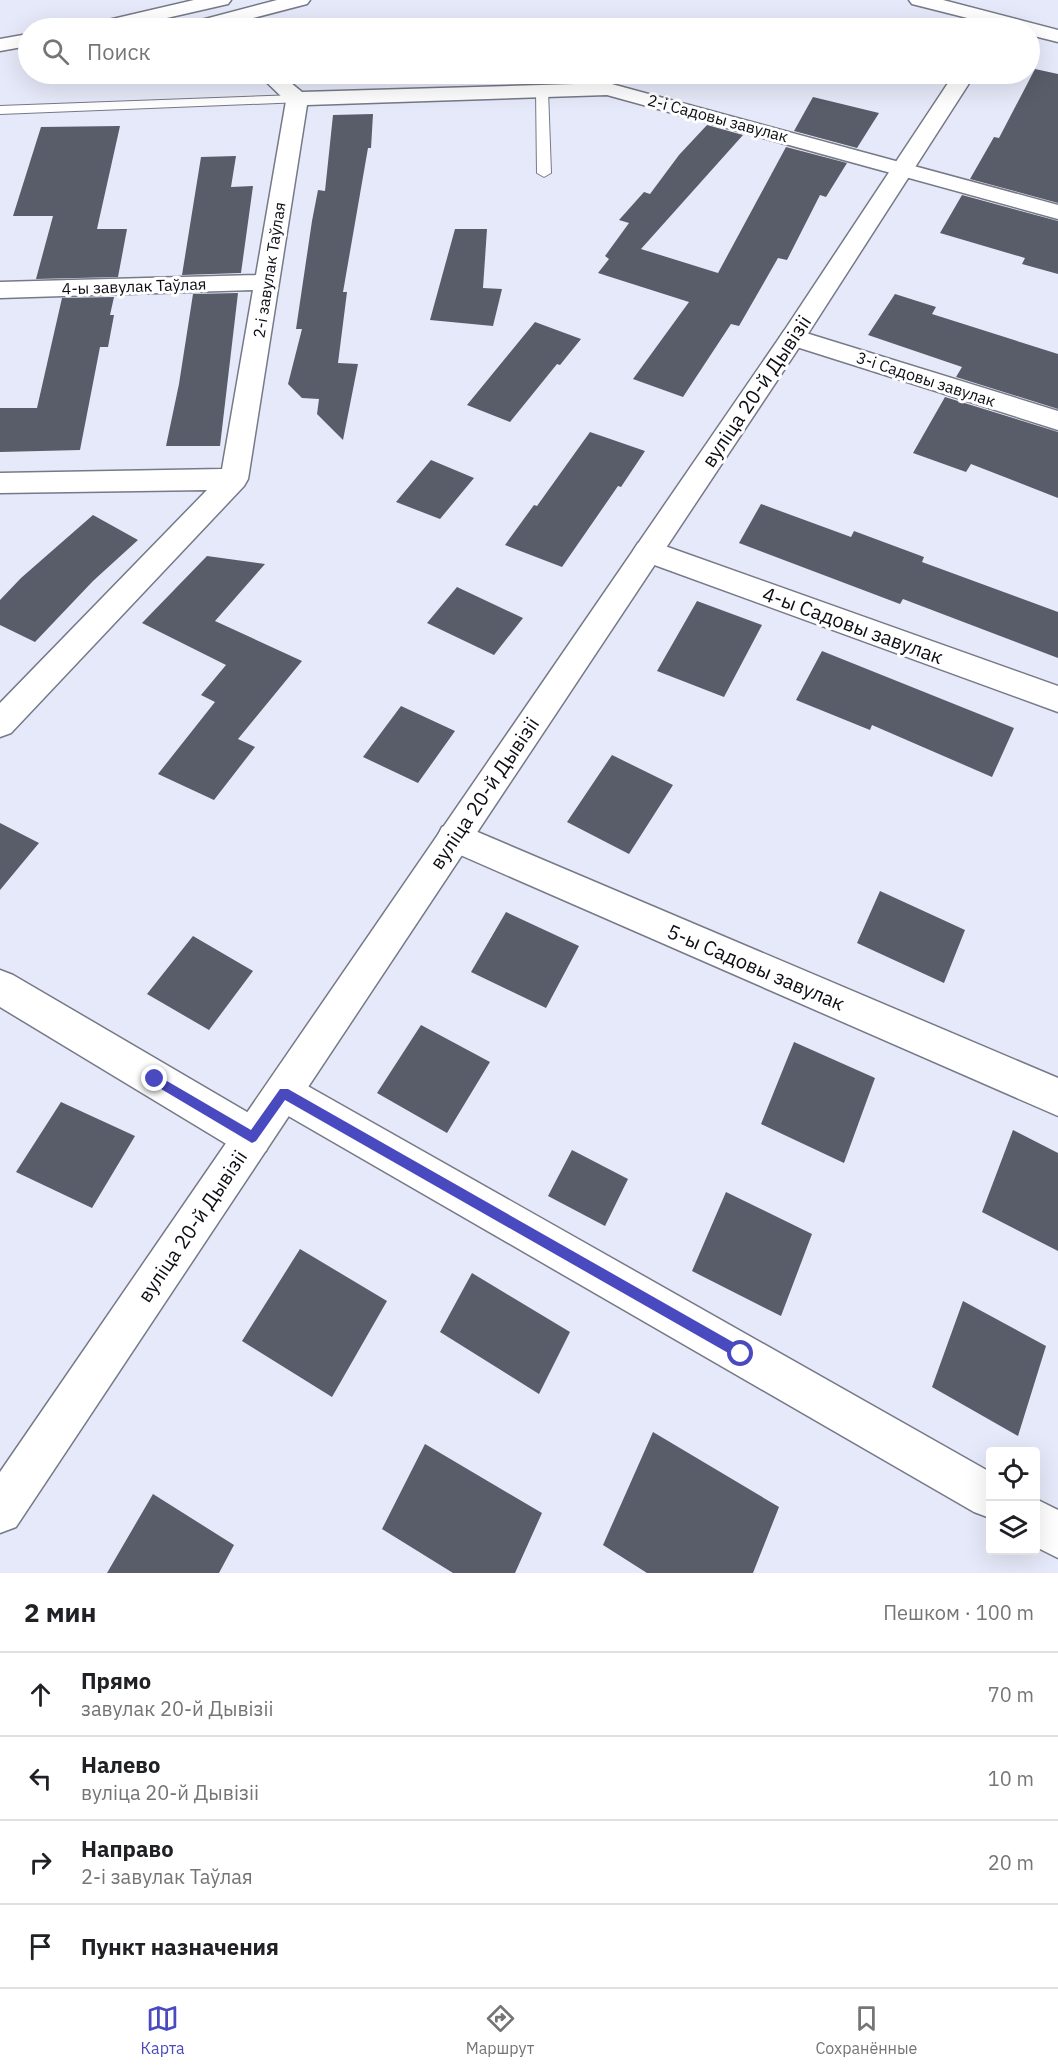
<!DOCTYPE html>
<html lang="ru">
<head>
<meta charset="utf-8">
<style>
	body { margin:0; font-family:"IBM Plex Sans",sans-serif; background:#f2f2f2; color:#202124 }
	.controls { position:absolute; right:18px; bottom:18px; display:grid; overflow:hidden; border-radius:6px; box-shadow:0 6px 24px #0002 }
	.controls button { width:54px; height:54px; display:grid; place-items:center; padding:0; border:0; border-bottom:2px solid #e0e0e0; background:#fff; color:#202124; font:30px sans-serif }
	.stop { position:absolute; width:18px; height:18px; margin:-14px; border:4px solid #4a4ac0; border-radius:50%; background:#fff }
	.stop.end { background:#4a4ac0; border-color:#fff; box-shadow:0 2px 6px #0008 }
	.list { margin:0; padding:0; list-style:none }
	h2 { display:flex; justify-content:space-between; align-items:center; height:78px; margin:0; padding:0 24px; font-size:26px }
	h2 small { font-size:20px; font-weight:400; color:#757577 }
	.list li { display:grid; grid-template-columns:39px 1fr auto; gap:18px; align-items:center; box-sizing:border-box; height:84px; padding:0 24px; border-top:2px solid #e0e0e0 }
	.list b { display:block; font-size:22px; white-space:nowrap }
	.list p { margin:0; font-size:20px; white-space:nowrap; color:#757577 }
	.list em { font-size:20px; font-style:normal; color:#757577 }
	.icon { flex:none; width:33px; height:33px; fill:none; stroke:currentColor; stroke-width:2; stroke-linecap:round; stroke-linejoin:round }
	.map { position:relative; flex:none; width:1058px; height:1573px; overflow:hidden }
	.search { position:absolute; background:#fff; box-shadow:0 6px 24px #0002; left:18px; right:18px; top:18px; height:66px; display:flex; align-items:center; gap:15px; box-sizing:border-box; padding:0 21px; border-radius:33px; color:#757577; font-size:22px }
	.sheet { height:414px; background:#fff }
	nav { display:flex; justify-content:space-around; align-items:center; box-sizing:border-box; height:84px; border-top:2px solid #e0e0e0; background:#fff; font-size:16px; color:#757577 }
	nav a { display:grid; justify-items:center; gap:3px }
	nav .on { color:#4a4ac0 }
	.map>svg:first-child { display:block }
	.building { fill:#595c69 }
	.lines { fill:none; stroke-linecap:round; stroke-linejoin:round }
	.service-casing { stroke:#767987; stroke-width:2 }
	.minor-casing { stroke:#767987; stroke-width:3 }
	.tertiary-casing { stroke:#767987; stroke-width:3 }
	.service { fill:#fff; fill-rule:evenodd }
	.minor { fill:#fff; fill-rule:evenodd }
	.tertiary { fill:#fff; fill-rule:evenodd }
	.route { fill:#4a4ac0 }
	.labels { text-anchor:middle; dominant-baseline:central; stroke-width:6; stroke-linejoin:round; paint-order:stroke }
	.far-street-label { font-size:16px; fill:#0d0e13; stroke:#fff }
	.street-label { font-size:20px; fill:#0d0e13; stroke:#fff }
</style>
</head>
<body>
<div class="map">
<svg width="1058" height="1573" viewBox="0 0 1058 1573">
	<rect width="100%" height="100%" fill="#e6e9f9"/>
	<path class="building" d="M1035,69l23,5v129l-88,-24 24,-42 5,1z
		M813,97l66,16 -22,35 -63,-17z
		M373,114l-2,34h-3l-25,144h4l-9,71 20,1 -15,76 -26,-26 2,-15 -17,-1 -14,-14 14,-55h-6l16,-108 6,-31 7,1 8,-76z
		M707,125l36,10 -102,114 77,24 68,-126 61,16 -21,34 -6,-2 -33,65 -9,-2 -39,68 -8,-2 -48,73 -50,-18 56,-77 -91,-29 11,-14 -4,-3 24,-33 -10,-3 25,-28 6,2 29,-39z
		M120,126l-23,103h30l-9,48 -82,2 17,-63h-40l28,-89z
		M236,156l-5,31 22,-1 -12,87 -59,2 19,-118z
		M962,195l96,26v53l-36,-10 3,-6 -85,-25z
		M455,229h32l-4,59 19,1 -9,37 -63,-6z
		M238,293l-18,153h-54l13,-62 14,-90z
		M895,294l41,13 -4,7 126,40v55l-102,-32 6,-10 -94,-32z
		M114,297l-4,18h4l-6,32h-8l-20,103 -80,2v-44h37l25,-110z
		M535,322l46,17 -21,26 -3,-1 -47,58 -43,-17z
		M945,397l113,35v66l-87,-34 -5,8 -53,-19z
		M590,432l55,19 -24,36 -3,-1 -56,81 -57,-22 29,-40 3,1z
		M431,460l43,18 -34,41 -44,-17z
		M761,504l90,33 3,-6 70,26 -2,5 136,50v46l-155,-59 -3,5 -161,-61z
		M93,515l45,25 -45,41 -58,61 -35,-17v-25l21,-22z
		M207,556l58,8 -50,57 87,40 -64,78 17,8 -41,53 -56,-26 57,-72 -14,-7 25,-30 -84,-42z
		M457,587l66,31 -29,37 -67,-32z
		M697,601l65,24 -38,72 -67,-26z
		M822,651l192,77 -22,49 -120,-52 -2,5 -74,-30z
		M401,706l54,25 -37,52 -55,-26z
		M612,755l61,30 -44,69 -62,-32z
		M0,823l39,20 -39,47z
		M880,891l85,39 -21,53 -87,-40z
		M506,912l73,34 -33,62 -75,-36z
		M193,936l60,35 -44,59 -62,-36z
		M421,1025l69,37 -43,71 -70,-40z
		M794,1042l81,36 -31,85 -83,-39z
		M61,1102l74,34 -43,72 -76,-36z
		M1013,1130l45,23v98l-76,-39z
		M572,1150l56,29 -23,47 -57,-30z
		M726,1192l86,42 -31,82 -89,-45z
		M300,1249l87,52 -55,96 -90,-56z
		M472,1273l98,59 -31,62 -99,-62z
		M963,1301l83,45 -28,90 -86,-49z
		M653,1432l126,75 -26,66h-106l-44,-28z
		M425,1444l117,69 -27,60h-62l-71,-44z
		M153,1494l81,51 -15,28h-112z"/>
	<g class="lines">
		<defs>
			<path id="service" d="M542,86l6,4 3,83 -7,4 -7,-4 -1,-83z
				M297,95l6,4 -1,3 -302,12v-8z"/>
			<path id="minor" d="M258,74h22l22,18 306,-9 450,122v14l-451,-124 -300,10 -59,374 -4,7 -233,247 -11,4v-34l207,-213 -207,3v-20l222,-4 31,-179 -253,8v-16l256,-7 30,-174z
				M793,329l265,82v19l-274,-87 -4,-6 4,-6z
				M648,540l410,146v26l-420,-153 -5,-8 5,-8z
				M454,822l604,256v38l-616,-269 -5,-10 5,-10z
				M0,970l13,5 253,148 5,14 -5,14 -14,5 -14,-5 -238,-144z
				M284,1074l13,6 693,392v46l-16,-6 -703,-406 -6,-13 6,-13z
				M1036,1499l22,11v48l-22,-11z"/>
			<path id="tertiary" d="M194,0h37l-3,4 -105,24h-35l3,-4z
				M277,0h33l-3,4 -92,24h-32l3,-4z
				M909,0h34l115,30v12l-28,-7v-7h-23l-95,-24z
				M28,34v12l-28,5v-12z
				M954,74h21l-173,269 -786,1184 -16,6v-61l784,-1141z"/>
		</defs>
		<use href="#service" class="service-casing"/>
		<use href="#minor" class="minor-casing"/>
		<use href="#tertiary" class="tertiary-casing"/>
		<use href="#service" class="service"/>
		<use href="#minor" class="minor"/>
		<use href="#tertiary" class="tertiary"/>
	</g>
	<path class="route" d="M155,1074l96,56 29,-41h8l457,260 2,5 -2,4 -4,2 -4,-2 -452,-258 -29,41 -4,2 -101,-60v-7z"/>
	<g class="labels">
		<g class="far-street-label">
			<text transform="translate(718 118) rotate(15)">2-і Садовы завулак</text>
			<text transform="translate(269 270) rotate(-81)">2-і завулак Таўлая</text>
			<text transform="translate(134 286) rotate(-2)">4-ы завулак Таўлая</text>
			<text transform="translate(926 379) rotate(18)">3-і Садовы завулак</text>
		</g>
		<g class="street-label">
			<text transform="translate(756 391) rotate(-56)">вуліца 20-й Дывізіі</text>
			<text transform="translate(853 625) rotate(20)">4-ы Садовы завулак</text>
			<text transform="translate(484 793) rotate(-56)">вуліца 20-й Дывізіі</text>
			<text transform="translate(756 967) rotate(23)">5-ы Садовы завулак</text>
			<text transform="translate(192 1226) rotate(-56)">вуліца 20-й Дывізіі</text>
		</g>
	</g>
</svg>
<div class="controls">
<button><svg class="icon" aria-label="locate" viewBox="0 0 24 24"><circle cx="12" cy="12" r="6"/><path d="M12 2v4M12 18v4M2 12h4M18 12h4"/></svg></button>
<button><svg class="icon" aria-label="layers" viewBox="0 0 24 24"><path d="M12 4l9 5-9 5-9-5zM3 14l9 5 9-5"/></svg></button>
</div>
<div class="stop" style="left:741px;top:1354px"></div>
<div class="stop end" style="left:155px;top:1079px"></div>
<div class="search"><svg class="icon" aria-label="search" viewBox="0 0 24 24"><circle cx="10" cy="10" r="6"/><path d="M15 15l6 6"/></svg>Поиск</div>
</div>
<section class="sheet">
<h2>2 мин<small>Пешком · 100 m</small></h2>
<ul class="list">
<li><svg class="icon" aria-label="ahead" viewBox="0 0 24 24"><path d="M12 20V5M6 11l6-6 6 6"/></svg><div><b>Прямо</b><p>завулак 20-й Дывізіі</p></div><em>70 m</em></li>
<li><svg class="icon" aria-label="left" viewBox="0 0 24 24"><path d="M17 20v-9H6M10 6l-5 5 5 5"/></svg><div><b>Налево</b><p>вуліца 20-й Дывізіі</p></div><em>10 m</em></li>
<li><svg class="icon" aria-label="right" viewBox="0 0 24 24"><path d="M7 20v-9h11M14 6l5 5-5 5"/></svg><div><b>Направо</b><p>2-і завулак Таўлая</p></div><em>20 m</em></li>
<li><svg class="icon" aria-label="arrive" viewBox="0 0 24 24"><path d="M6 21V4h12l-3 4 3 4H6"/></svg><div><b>Пункт назначения</b></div></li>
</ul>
</section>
<nav>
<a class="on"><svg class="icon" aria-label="map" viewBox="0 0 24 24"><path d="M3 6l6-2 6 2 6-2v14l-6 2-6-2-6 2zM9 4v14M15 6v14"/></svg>Карта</a>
<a><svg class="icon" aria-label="directions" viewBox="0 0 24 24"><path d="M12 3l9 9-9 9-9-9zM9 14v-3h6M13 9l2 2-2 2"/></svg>Маршрут</a>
<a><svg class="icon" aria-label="saved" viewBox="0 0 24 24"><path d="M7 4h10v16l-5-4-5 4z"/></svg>Сохранённые</a>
</nav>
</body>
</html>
